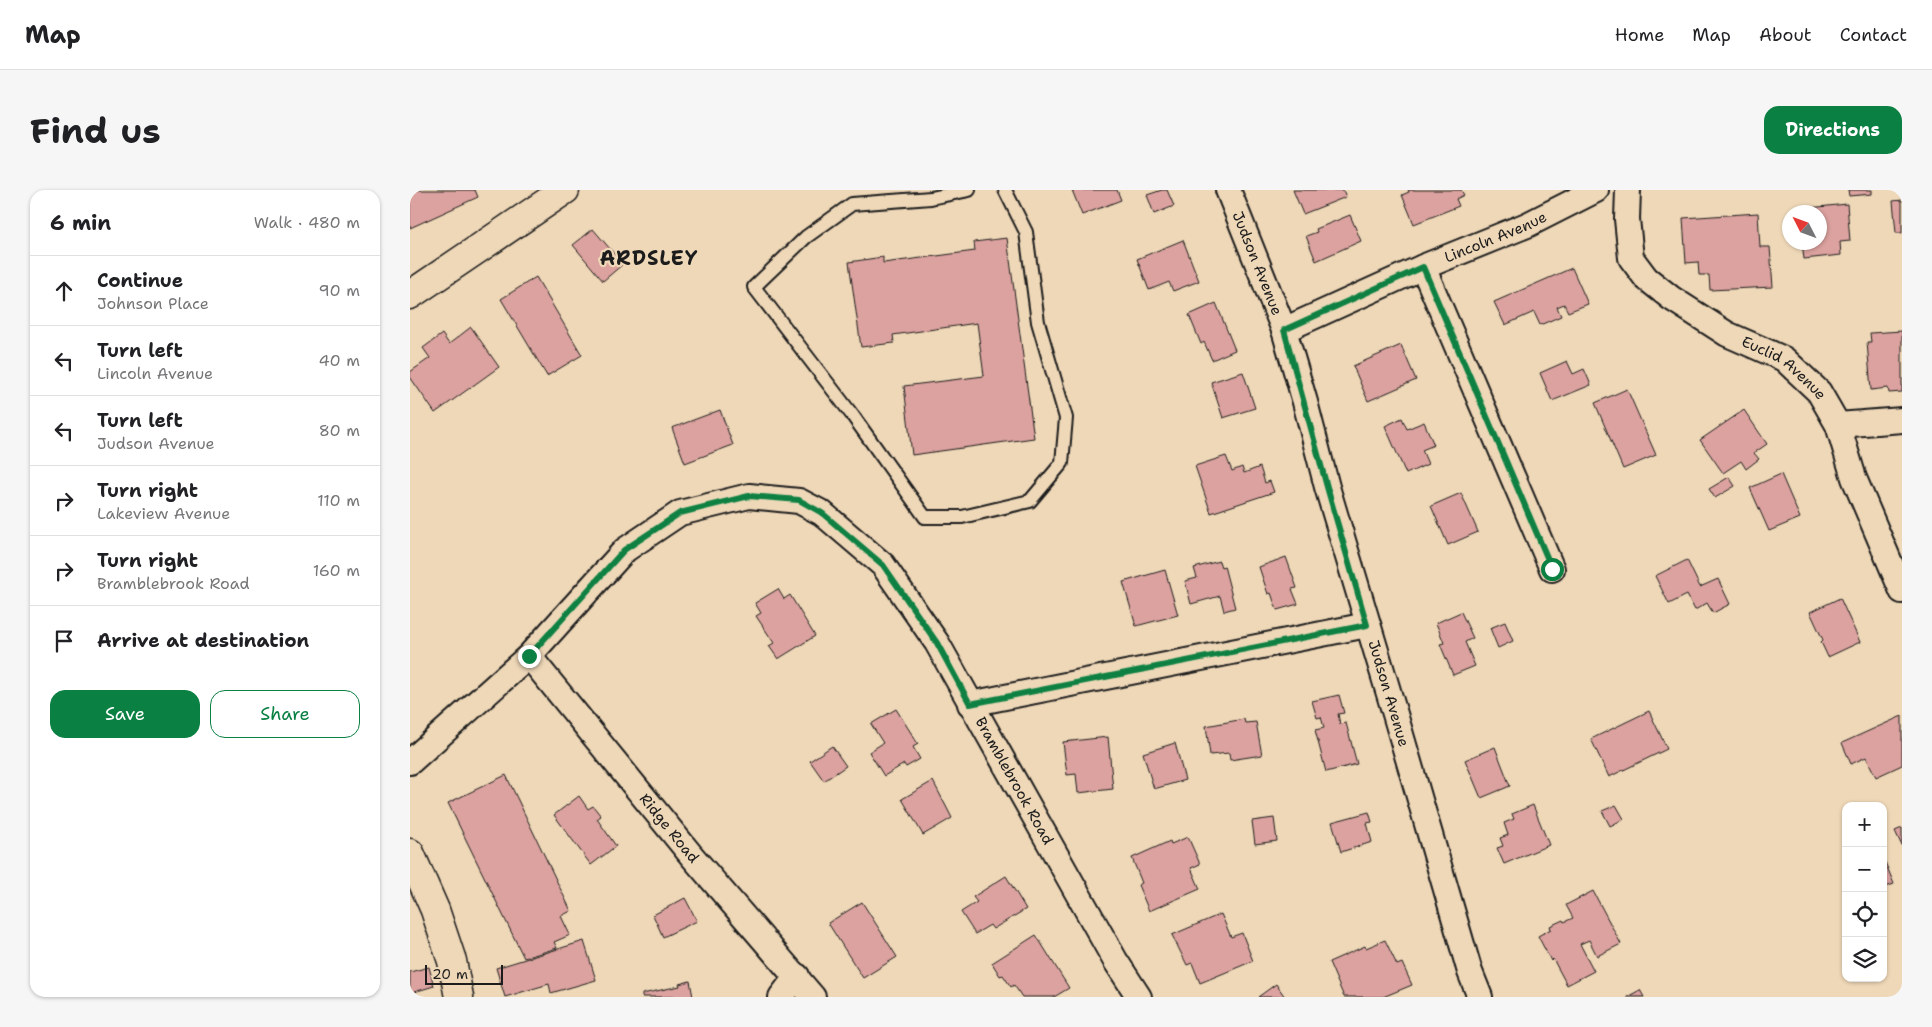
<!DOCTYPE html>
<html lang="en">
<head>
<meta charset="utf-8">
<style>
	body { margin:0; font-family:"Shantell Sans",sans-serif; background:#f6f6f6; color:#202124 }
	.controls { position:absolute; right:15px; bottom:15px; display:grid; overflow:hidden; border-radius:10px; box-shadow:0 1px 4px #0004 }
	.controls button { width:45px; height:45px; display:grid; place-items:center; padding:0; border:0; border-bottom:1px solid #e0e0e0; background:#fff; color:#202124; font:25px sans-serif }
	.compass { position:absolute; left:1372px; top:15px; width:45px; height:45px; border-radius:50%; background:#fff; box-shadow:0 1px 4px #0004; rotate:312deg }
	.scale { position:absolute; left:15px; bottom:12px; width:78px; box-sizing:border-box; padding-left:5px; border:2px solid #1c1c1c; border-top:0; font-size:14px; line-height:18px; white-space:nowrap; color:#1c1c1c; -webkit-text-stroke:4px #efd8b8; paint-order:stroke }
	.stop { position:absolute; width:15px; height:15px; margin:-11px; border:4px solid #0b8043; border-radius:50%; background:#fff }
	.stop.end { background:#0b8043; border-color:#fff; box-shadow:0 1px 5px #0008 }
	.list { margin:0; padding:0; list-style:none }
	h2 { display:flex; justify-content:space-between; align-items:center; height:65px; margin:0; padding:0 20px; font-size:21px }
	h2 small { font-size:16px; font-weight:400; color:#757577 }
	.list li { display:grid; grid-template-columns:32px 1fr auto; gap:15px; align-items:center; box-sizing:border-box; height:70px; padding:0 20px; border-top:1px solid #e0e0e0 }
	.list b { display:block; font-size:19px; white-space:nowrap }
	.list p { margin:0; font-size:16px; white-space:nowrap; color:#757577 }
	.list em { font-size:16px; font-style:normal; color:#757577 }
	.actions { display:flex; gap:10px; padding:15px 20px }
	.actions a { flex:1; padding:11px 0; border:1px solid #0b8043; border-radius:15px; text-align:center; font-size:18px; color:#0b8043 }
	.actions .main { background:#0b8043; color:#fff }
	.icon { flex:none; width:28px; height:28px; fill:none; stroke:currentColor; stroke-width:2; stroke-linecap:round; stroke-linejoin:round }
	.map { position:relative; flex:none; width:1492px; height:807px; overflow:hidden; border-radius:15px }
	header { display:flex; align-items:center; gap:30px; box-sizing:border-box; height:70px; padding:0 25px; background:#fff; border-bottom:1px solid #e0e0e0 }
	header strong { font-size:24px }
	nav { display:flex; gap:28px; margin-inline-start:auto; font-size:18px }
	.intro { display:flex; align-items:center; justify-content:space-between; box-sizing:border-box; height:120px; padding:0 30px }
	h1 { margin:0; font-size:35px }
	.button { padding:12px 22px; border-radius:15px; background:#0b8043; color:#fff; font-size:18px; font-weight:700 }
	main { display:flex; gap:30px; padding:0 30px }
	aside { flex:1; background:#fff; border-radius:15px; box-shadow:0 1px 4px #0004 }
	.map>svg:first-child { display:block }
	.building { fill:#dca29f; stroke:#1c1c1c }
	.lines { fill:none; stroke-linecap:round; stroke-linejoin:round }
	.service-casing { stroke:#1c1c1c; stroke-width:16 }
	.minor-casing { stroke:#1c1c1c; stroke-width:28 }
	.secondary-casing { stroke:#1c1c1c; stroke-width:31 }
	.service { stroke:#efd8b8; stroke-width:12 }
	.minor { stroke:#efd8b8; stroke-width:24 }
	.secondary { stroke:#efd8b8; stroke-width:28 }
	.route { stroke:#0b8043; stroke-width:6 }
	.labels { text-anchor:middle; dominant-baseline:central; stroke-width:4.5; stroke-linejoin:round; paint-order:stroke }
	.street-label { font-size:15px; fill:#1c1c1c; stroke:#efd8b8 }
	.district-label { font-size:20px; font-weight:bold; letter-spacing:1px; fill:#1c1c1c; stroke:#efd8b8 }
</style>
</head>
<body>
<header>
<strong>Map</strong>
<nav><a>Home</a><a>Map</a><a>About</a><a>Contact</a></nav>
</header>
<div class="intro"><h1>Find us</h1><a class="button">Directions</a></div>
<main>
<aside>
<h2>6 min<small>Walk · 480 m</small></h2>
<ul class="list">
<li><svg class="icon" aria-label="ahead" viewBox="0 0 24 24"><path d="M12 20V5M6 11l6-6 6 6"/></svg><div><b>Continue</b><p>Johnson Place</p></div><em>90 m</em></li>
<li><svg class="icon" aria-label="left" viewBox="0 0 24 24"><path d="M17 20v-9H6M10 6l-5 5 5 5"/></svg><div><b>Turn left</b><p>Lincoln Avenue</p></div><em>40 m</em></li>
<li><svg class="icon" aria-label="left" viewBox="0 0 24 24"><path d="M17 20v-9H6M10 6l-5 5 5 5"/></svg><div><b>Turn left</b><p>Judson Avenue</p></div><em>80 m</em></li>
<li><svg class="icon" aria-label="right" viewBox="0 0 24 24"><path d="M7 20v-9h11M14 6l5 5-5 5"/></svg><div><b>Turn right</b><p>Lakeview Avenue</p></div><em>110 m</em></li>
<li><svg class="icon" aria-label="right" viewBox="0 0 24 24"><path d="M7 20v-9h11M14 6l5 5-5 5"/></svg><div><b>Turn right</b><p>Bramblebrook Road</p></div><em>160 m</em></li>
<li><svg class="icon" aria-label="arrive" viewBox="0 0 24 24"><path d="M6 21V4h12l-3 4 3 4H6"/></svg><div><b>Arrive at destination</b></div></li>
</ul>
<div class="actions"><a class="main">Save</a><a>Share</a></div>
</aside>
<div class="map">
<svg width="1492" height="807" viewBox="0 0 1492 807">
	<rect width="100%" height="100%" fill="#efd8b8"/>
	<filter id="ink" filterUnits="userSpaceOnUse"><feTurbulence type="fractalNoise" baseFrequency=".02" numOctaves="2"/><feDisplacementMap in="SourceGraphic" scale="10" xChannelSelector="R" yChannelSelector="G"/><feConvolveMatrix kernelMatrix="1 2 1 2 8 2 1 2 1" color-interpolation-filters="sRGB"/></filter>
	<g filter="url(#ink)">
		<path class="building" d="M1,0h64l3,7 -68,31v-32l3,-1z
			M662,0h45l4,10 -39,15z
			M752,0h5l7,16 -20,8 -7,-19z
			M883,0h50l3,7 -43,17z
			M998,0h53l3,5 -8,4 3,7 -45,18 -12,-29 7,-3z
			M1438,0h24v4l-23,2z
			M1492,10v33h-6l-3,-32z
			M1437,14l3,37 -10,1 1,13 -37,4 -2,-17h18v-30h-21v-3z
			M1348,23l2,34h10l3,40 -63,3 -1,-15h-10l-1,-13 -12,1 -3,-45z
			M940,25l11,26 -45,20 -10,-25 11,-4 -1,-3z
			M183,39l30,35 -20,17 -30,-36z
			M597,48l27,200 -122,17 -8,-69 80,-10 -7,-53 -84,12 1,8 -33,4 -12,-85 34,-5v6l92,-12 -1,-9z
			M773,50l16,41 -26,10 -4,-9 -20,8 -12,-31z
			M1162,78l16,36 -20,8 -4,-8 -7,3 4,9 -21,9 -6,-13 -29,13 -11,-23z
			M126,87l46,78 -35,21 -46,-77z
			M806,113l19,47 -23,10 -8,-18 -3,2 -12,-29z
			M61,137l28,40 -64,46 -25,-36v-5l20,-14 -7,-10 19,-14 7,10z
			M1492,141v61l-13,1 -1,-5 -17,2 -4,-48h4l-1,-9z
			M991,155l15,35 -48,21 -15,-35z
			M1157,171l6,13 11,-5 7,16 -39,16 -12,-28z
			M833,182l12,36 -32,10 -12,-36z
			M1217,199l29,66 -33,14 -28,-66z
			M310,220l13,35 -48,18 -13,-35z
			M1334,220l23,34 -13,9 5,6 -13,10 -5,-8 -18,12 -23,-33z
			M992,228l5,11 17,-7 10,23 -12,5 6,14 -22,10 -21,-48z
			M816,266l6,15 10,-4 2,6 16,-6 5,16 5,-2 4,11 -63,21 -16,-47z
			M1371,284l19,44 -31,13 -19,-43z
			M1319,287l6,9 -20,12 -6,-9z
			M1051,303l17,39 -30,13 -17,-39z
			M876,367l11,31 -5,1 6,15 -21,6 -6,-17 -3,1 -9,-27z
			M1277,370l13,27 18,-8 12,25 -17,9 -6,-10 -12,7 -8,-15 -18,9 -14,-28z
			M809,371l2,6 3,-1 11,42 -11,3 -4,-15 -29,8 -6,-23 12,-3 -3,-10z
			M755,380l13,45 -42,11 -13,-44z
			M368,399l6,10 6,-4 25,41 -37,23 -9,-13 5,-3 -18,-27 5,-3 -6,-10z
			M1430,408l20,44 -32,15 -7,-15 2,-2 -13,-28z
			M1051,422l12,26 -8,4 10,24 -22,9 -13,-31 4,-1 -8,-20z
			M1095,432l8,19 -15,7 -8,-20z
			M929,505l5,18 -6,1 2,10 6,-1 11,41 -31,8 -11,-42 9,-2 -3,-11 -4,1 -5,-17z
			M486,519l22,35 -5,3 7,12 -14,8 -2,-3 -20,12 -15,-24 14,-9 -12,-19z
			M1239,521l18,38 -58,28 -18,-38z
			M1492,526v49l-26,12 -10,-20 -15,7 -9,-21z
			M834,529l1,4 11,-1 6,33 -32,5 -1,-7 -19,2 -4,-29z
			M698,547l5,52 -35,4 -2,-19 -9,1 -4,-33z
			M765,553l10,37 -31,9 -11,-36z
			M422,556l14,20 -22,15 -14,-20z
			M1085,557l15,39 -29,12 -16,-38z
			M96,585l65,136 -10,5 9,19 -16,7 3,6 -33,10 -76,-155z
			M523,591l19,37 -29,17 -21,-36z
			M169,606l9,13 5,-3 8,10 -4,3 19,27 -25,19 -37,-50z
			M1123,615l16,40 -45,19 -7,-16 6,-2 -3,-8 8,-3 -4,-12 10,-4 -2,-5z
			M1206,615l8,14 -14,7 -8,-15z
			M959,622l3,10 -5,1 5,19 -31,10 -9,-30z
			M864,628l3,23 -22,3 -3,-23z
			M1492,638v18l-7,-15z
			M778,647l12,27 -9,4 9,21 -51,22 -11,-26 4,-2 -10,-25 38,-17 1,3z
			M1475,672l9,22 -11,4v-25z
			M596,686l20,33 -33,20 -3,-4 -15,9 -14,-22 16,-10 -4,-5z
			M1183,701l28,53 -24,12 -8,-16 -9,4 14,27 -27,14 -14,-26 -2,2 -13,-25 13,-7 -1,-3 13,-6 1,2 9,-4 -7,-13z
			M275,708l12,23 -34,16 -10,-22z
			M452,712l35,55 -34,21 -35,-55z
			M811,724l10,23 11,-4 11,28 -53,22 -8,-20 -5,2 -15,-30z
			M626,745l33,53 -15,9h-32l-8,-12 -3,2 -8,-12 -3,1 -8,-13z
			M975,750l12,25 5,-2 10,22 -29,12h-39l-15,-35 36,-16 1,2z
			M174,751l12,39 -45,13 -2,-9 -44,13 -9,-29z
			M19,777l5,19 -20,6 1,5h-5v-25z
			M280,791l3,16h-51v-3l38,-8 -1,-2z
			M866,794l9,13h-27z
			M1230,800l4,7h-17z"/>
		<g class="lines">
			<defs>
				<path id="service" d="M559,0l-38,8 -79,6 -46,33 -52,50 99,129 72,101h37l68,-16 32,-38 4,-45 -28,-96 -12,-90 -21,-42"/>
				<g id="minor">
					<path id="s1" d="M818,0l56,140 21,72 22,85 68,227 75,258 10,25"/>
					<path id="s2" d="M1218,0l-1,29 4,39 15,20 25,20 56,36 57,25 35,33 19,33 16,53 48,113"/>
					<path d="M1013,77l129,302"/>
					<path id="s3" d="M874,140l139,-63 104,-42 69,-35"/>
					<path d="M1428,235l64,-5"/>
					<path id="s4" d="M119,466l162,199 122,142"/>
					<path d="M560,514l397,-79"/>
					<path id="s5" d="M0,572l119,-106 96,-106 55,-37 69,-17 50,5 23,12 61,52 54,78 178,317 24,37"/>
					<path d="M371,807l16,-21"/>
				</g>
				<path id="secondary" d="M0,105l155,-105
					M0,663l25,57 17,51 7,36"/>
			</defs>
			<use href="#service" class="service-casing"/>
			<use href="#minor" class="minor-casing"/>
			<use href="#secondary" class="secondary-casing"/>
			<use href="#service" class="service"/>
			<use href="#minor" class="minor"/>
			<use href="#secondary" class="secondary"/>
		</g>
	</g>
	<g class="lines" filter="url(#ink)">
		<path class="route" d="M119,466l95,-106 56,-37 69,-17 50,4 23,13 61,52 54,78 33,61 397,-79 -40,-138 -43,-157 139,-63 129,302"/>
	</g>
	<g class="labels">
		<g class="street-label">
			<text stroke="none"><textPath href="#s3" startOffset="231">Lincoln Avenue</textPath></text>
			<text stroke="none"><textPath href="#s1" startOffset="79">Judson Avenue</textPath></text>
			<text stroke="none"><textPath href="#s2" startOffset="259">Euclid Avenue</textPath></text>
			<text stroke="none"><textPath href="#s1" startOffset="529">Judson Avenue</textPath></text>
			<text stroke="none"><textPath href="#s5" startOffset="849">Bramblebrook Road</textPath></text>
			<text stroke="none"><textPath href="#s4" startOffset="222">Ridge Road</textPath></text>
		</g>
		<g class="district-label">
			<text x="239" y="68">ARDSLEY</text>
		</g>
	</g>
</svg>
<div class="controls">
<button>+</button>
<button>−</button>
<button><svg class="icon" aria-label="locate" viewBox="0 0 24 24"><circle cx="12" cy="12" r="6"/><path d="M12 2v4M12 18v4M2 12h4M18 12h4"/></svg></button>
<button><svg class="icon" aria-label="layers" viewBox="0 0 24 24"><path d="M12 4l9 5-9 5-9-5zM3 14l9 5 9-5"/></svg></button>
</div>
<svg class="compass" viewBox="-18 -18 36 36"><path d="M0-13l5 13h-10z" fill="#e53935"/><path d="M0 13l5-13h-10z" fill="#757577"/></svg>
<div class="scale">20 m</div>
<div class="stop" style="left:1142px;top:379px"></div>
<div class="stop end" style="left:119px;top:466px"></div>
</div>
</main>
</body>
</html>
